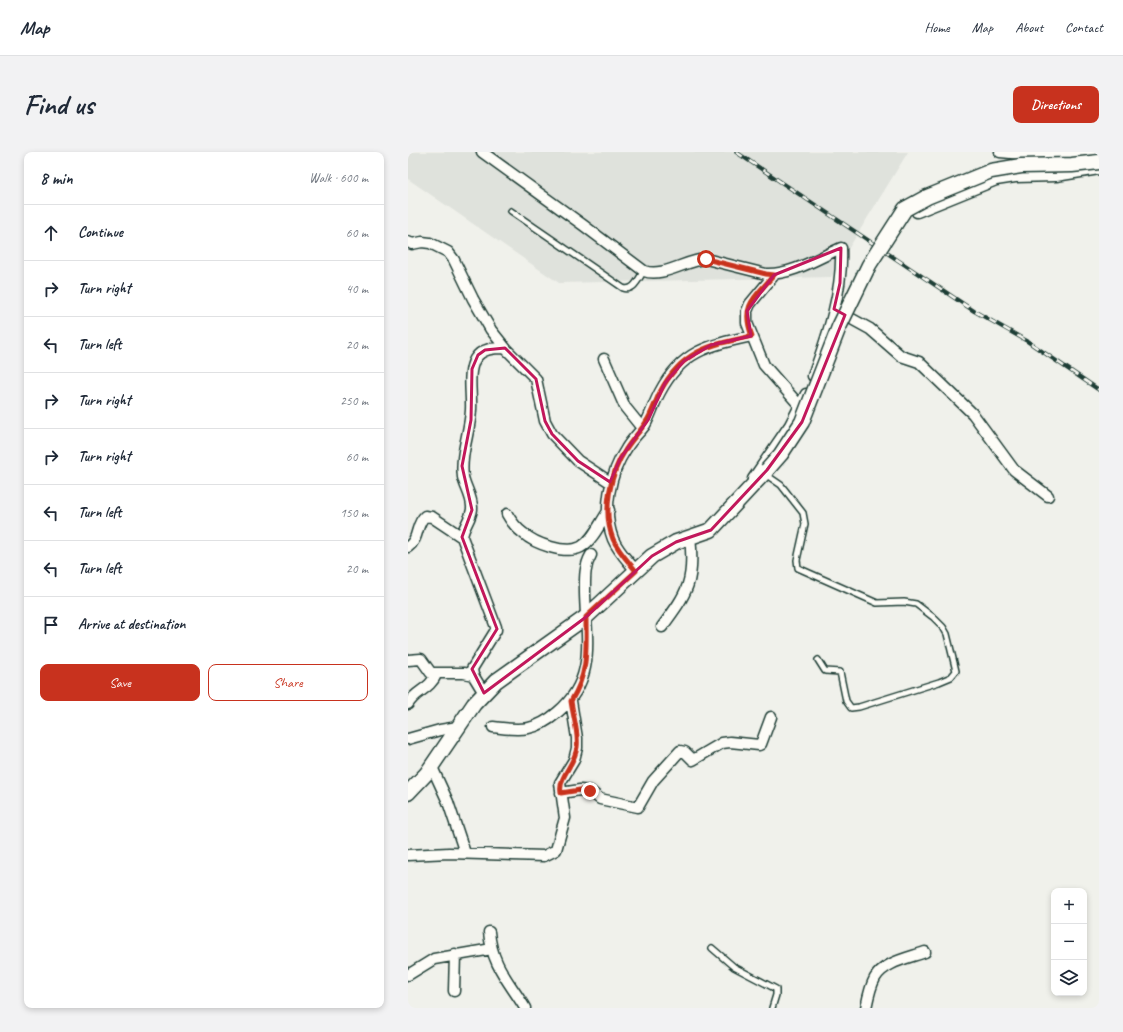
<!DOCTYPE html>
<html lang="en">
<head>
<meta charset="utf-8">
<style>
	body { margin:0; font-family:Caveat,sans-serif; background:#f2f2f3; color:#1f2937 }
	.controls { position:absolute; right:12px; bottom:12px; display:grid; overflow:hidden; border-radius:8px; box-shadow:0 2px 6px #0003 }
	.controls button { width:36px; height:36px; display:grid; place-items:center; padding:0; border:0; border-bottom:1px solid #e0e1e3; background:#fff; color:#1f2937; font:20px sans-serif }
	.stop { position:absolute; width:12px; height:12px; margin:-9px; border:3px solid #c8321e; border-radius:50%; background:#fff }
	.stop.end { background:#c8321e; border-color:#fff; box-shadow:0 1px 4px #0008 }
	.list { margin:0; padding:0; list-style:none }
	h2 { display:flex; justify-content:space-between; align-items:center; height:52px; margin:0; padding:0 16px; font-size:17px }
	h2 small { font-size:13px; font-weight:400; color:#747a83 }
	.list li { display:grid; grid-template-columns:26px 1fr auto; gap:12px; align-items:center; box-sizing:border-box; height:56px; padding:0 16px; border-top:1px solid #e0e1e3 }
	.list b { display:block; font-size:15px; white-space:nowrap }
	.list em { font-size:13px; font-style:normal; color:#747a83 }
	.actions { display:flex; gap:8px; padding:12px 16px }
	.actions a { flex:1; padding:9px 0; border:1px solid #c8321e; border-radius:8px; text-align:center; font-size:14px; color:#c8321e }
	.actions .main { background:#c8321e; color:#fff }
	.icon { flex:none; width:22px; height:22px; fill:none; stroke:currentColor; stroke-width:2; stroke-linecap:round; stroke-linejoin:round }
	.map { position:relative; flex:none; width:691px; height:856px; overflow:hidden; border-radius:8px }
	header { display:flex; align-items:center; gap:24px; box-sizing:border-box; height:56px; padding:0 20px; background:#fff; border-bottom:1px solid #e0e1e3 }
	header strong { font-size:19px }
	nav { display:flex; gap:22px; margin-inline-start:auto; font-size:14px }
	.intro { display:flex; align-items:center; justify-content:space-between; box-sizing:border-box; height:96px; padding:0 24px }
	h1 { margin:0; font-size:28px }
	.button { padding:10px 18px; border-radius:8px; background:#c8321e; color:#fff; font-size:14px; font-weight:700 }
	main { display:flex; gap:24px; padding:0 24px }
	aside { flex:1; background:#fff; border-radius:8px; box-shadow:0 2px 6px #0003 }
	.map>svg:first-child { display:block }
	.built { fill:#dfe2dc }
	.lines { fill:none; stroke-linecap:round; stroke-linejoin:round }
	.lane-casing { stroke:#1f3d34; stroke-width:8 }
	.street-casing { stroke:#1f3d34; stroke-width:13 }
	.secondary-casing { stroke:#1f3d34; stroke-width:17 }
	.lane { stroke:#fdfcf7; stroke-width:5 }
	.street { stroke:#fdfcf7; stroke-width:10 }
	.secondary { stroke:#fdfcf7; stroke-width:14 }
	.rail-casing { stroke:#1f3d34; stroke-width:4 }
	.rail { stroke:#fdfcf7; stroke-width:2.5; stroke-dasharray:8; stroke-linecap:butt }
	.secondary-bridge-casing { stroke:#1f3d34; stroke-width:17; stroke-linecap:butt }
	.secondary-bridge { stroke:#fdfcf7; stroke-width:14 }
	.route { stroke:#c8321e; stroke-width:5 }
	.marked { fill:none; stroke:#c2185b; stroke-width:3; stroke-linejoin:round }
</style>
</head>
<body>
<header>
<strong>Map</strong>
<nav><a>Home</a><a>Map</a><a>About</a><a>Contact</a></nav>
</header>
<div class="intro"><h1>Find us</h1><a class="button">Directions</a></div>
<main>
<aside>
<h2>8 min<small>Walk · 600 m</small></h2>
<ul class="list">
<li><svg class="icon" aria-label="ahead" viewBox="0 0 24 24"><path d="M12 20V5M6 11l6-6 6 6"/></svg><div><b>Continue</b></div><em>60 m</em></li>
<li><svg class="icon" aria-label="right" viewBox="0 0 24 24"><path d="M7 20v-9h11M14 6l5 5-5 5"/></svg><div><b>Turn right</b></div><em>40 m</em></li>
<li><svg class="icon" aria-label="left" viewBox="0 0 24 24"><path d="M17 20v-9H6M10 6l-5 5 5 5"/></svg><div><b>Turn left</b></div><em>20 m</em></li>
<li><svg class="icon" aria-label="right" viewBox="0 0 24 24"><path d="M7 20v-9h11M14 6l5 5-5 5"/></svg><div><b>Turn right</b></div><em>250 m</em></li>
<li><svg class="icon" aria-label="right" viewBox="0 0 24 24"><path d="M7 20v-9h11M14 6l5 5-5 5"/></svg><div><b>Turn right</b></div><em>60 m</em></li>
<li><svg class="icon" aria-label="left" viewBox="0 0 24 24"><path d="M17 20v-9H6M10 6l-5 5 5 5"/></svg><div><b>Turn left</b></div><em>150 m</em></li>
<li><svg class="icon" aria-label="left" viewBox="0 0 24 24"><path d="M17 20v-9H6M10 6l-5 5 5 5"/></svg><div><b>Turn left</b></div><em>20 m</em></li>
<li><svg class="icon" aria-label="arrive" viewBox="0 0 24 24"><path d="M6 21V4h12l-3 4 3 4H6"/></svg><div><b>Arrive at destination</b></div></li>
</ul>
<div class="actions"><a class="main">Save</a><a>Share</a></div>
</aside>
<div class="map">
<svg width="691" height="856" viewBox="0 0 691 856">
	<rect width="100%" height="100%" fill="#f0f1eb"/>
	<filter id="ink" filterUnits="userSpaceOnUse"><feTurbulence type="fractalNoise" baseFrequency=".025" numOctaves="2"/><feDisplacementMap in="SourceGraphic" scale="8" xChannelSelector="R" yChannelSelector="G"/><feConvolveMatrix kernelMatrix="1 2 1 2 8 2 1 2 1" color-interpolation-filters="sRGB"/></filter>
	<g filter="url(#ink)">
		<path class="built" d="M0,0h500l-77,125 -272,6 -151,-104z"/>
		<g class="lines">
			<defs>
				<path id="lane" d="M103,59l112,77c11,4 15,-9 21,-17
					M357,322l16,11 22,28 2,11 -8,36 1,8 79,35 27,-1 12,2 17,13 10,10 4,7 9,37 -5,6 -12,5 -80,25 -8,1 -5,-7 -6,-29 -15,-1 -7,-11
					M304,796l22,19 42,22v6l-4,13"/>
				<path id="street" d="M74,0l101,73 61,46c19,7 42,-11 62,-12l60,15c26,1 52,-16 75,-26 2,43 -13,87 -28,128
					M592,0c34,3 65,6 99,0
					M509,60l79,-32 19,-3 41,-1 43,-7
					M0,90l4,2 10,-2 8,1 18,9 6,8 19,39 18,31 16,20 29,29 9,42 7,13 26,27 32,21
					M366,123l-24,29 -3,7v12l17,42 36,41
					M431,160l31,17 31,27 18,6 54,52 41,56 34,26
					M196,207l21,48 17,21
					M345,327l37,-54 16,-31
					M99,362c4,7 9,14 16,19 12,11 43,22 58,14 13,-8 20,-26 28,-37
					M0,395c12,-9 7,-22 17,-31l7,1 30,20
					M228,419c-8,-10 -18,-20 -23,-32 -11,-28 -3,-66 13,-90 5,-9 13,-16 19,-24 6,-11 9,-22 15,-33 22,-42 50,-47 92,-56
					M254,475c26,-35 33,-46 28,-90
					M0,508l13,-1 10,14h33l9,2
					M76,541l-11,-18 -1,-6 24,-39v-3l-34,-90c1,-10 9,-18 10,-28 1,-11 -7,-22 -9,-32 -3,-23 7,-45 8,-67 1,-16 -4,-37 4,-51 7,-11 19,-11 30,-11
					M0,552c9,-15 21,-13 29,-31
					M85,575c29,4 43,4 65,-15 39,-33 28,-73 27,-119 0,-13 -1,-26 6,-38
					M0,587l32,-9 18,-3
					M24,615l16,35 17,51
					M153,641l19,-3 10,1 10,8 38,8 15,-26 27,-30 5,1 8,8 29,-17 8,-1 29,3 2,-1 10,-27
					M0,703l41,-2 95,3 12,-6 9,-32 -5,-35 14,-23 3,-12v-10l-6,-37
					M81,780c3,34 20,49 36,76
					M0,823l26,-16 58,-10
					M46,839l1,-37
					M458,856c2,-10 4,-21 9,-30 9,-16 34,-20 50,-26"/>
				<path id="secondary" d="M0,641l19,-20 47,-69 22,-23 90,-64 66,-61 24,-14 35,-12 56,-60"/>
			</defs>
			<use href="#lane" class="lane-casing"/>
			<use href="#street" class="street-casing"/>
			<use href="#secondary" class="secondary-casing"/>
			<use href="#lane" class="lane"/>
			<use href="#street" class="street"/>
			<use href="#secondary" class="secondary"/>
			<defs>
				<path id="rail" d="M328,0l238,159 53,30 72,49"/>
			</defs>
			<use href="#rail" class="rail-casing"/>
			<use href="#rail" class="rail"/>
			<defs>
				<path id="secondary-bridge" d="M359,318l14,-16 21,-32 37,-95 30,-62 36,-56 22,-12 64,-26 30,-5 51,-1 27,-3"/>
			</defs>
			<use href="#secondary-bridge" class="secondary-bridge-casing"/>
			<use href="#secondary-bridge" class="secondary-bridge"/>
		</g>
	</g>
	<g class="lines" filter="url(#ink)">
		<path class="route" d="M182,639l-10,-1 -19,3c-3,-17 14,-28 16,-46 2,-14 -4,-31 -6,-46 18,-29 15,-51 15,-84l50,-46c-8,-10 -18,-20 -23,-32 -11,-28 -3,-66 13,-90 6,-10 14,-17 20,-27 6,-9 9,-20 14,-30 22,-42 50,-47 92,-56 -12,-31 3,-39 22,-61l-8,-1 -60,-15"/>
	</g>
	<path class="marked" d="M433,96l-1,35 -6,26 11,6 -43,107 -35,48 -56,60 -35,12 -24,14 -66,61 -102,76 -12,-24 25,-40 -35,-92 10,-27 -10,-44 9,-46 1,-51 6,-14 7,-5 20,-2 31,31 9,42 7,13 26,27 32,21 10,-23 28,-39 17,-37 19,-22 27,-16 40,-9 -4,-25 27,-36z"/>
</svg>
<div class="controls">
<button>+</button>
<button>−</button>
<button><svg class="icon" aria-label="layers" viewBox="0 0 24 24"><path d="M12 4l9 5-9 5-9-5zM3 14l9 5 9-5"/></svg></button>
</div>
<div class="stop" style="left:298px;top:107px"></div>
<div class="stop end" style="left:182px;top:639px"></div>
</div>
</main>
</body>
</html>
